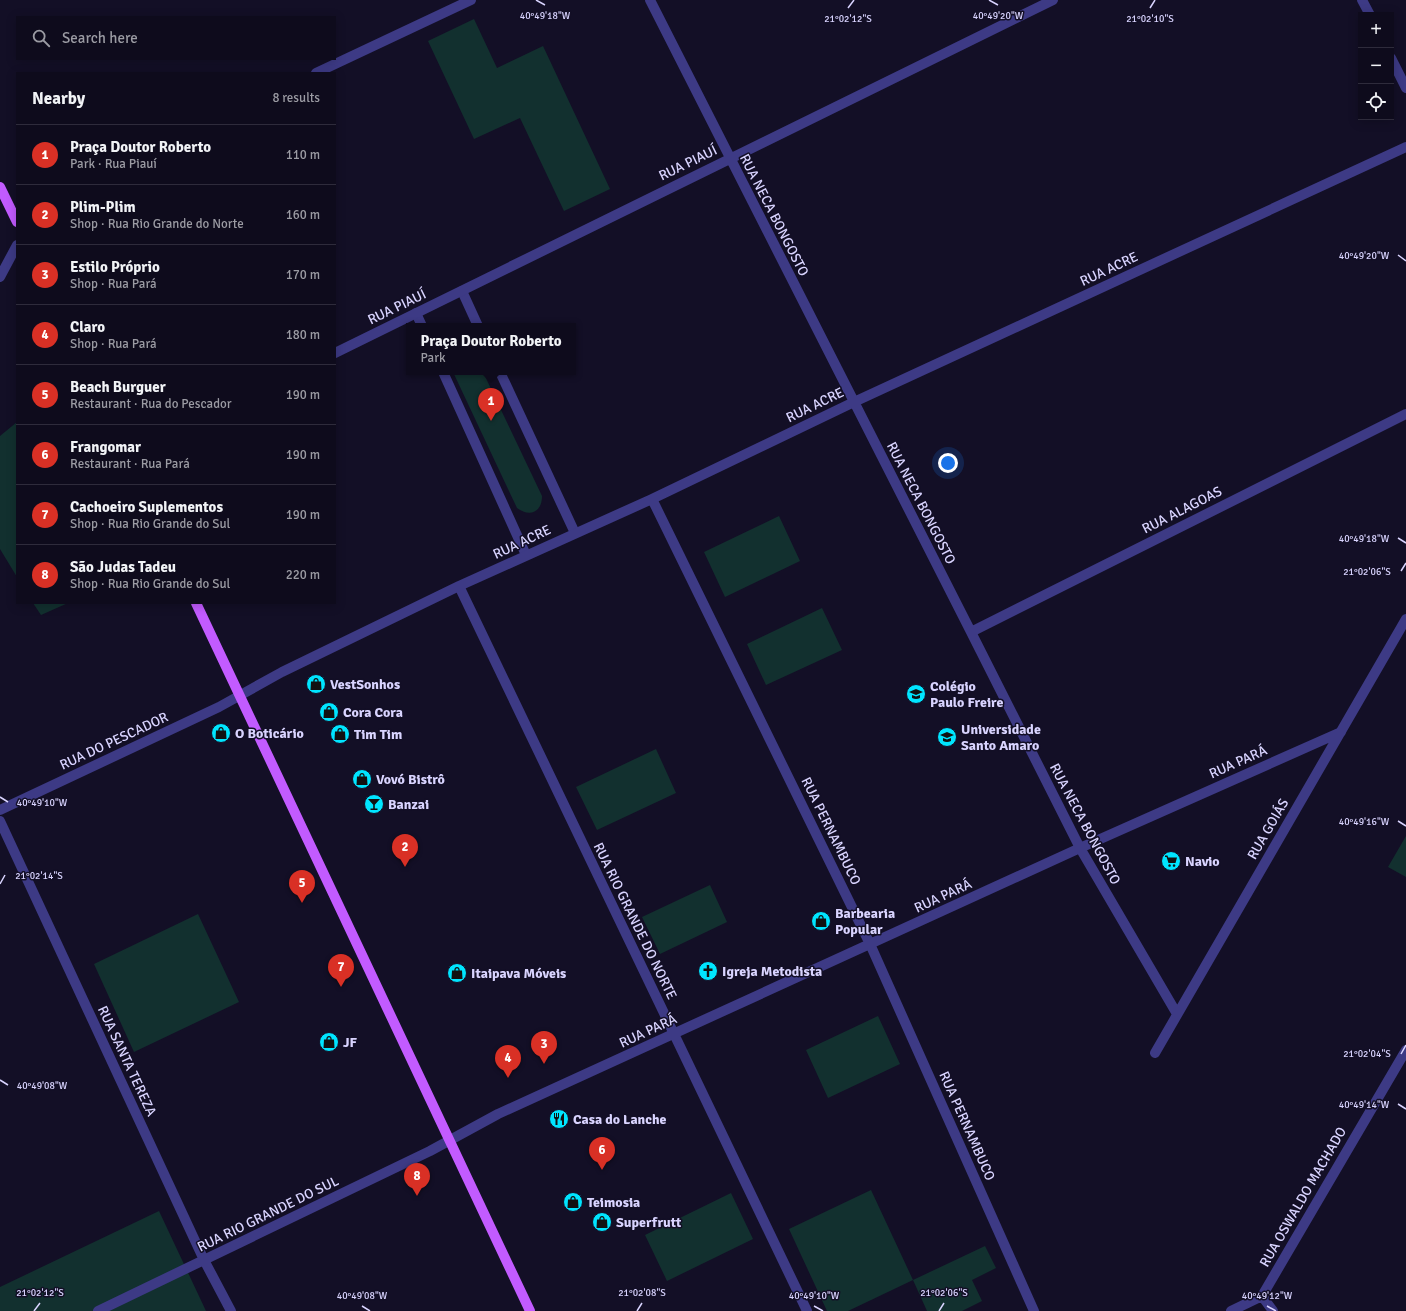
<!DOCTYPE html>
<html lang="en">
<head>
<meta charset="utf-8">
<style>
	body { margin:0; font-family:Signika,sans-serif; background:#171425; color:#f1f3f6 }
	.controls { position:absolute; right:12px; top:12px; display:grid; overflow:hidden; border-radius:0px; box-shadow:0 2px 10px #0003 }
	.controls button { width:36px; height:36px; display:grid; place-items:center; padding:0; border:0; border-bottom:1px solid #2e2b3b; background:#0e0b1c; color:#f1f3f6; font:20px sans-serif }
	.you { position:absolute; left:948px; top:463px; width:14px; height:14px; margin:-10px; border:3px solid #fff; border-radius:50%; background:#1a73e8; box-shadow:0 0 0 6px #1a73e833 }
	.badge { display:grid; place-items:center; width:26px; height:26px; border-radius:50%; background:#d93025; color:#fff; font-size:13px; font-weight:700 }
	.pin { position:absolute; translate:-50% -33px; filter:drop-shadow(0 1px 2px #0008) }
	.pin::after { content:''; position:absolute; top:21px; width:14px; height:12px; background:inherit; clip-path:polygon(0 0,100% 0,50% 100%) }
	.popup { position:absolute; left:406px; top:323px; width:170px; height:52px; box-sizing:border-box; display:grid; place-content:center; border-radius:0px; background:#0e0b1c; filter:drop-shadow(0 1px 3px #0005); font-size:13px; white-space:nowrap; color:#9b9ba3 }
	.popup b { font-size:15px; color:#f1f3f6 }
	.popup::after { content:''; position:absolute; left:50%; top:100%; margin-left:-8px; border:8px solid transparent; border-top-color:#0e0b1c }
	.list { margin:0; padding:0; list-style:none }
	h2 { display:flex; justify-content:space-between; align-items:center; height:52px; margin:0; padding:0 16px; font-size:17px }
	h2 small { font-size:13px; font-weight:400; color:#9b9ba3 }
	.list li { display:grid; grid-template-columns:26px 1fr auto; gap:12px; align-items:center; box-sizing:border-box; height:60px; padding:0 16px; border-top:1px solid #2e2b3b }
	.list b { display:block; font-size:15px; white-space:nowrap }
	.list p { margin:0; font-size:13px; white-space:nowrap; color:#9b9ba3 }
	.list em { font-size:13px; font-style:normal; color:#9b9ba3 }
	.icon { flex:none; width:22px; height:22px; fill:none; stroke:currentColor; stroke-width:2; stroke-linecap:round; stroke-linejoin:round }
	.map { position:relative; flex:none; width:1406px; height:1311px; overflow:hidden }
	.search { position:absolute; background:#0e0b1c; box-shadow:0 2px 10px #0003; left:16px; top:16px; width:320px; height:44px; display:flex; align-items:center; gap:10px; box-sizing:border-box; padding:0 14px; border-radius:0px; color:#9b9ba3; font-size:15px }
	.panel { position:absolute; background:#0e0b1c; box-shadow:0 2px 10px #0003; left:16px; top:72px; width:320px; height:532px; border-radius:0px }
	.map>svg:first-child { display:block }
	.green { fill:#12302f }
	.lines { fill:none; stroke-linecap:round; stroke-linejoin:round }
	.lane { stroke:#3d3a85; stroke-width:10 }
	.street { stroke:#3d3a85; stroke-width:10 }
	.primary { stroke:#c25bff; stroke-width:10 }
	.ticks { fill:none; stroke:#d9d4ff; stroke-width:1.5 }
	.labels { text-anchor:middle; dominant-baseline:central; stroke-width:3; stroke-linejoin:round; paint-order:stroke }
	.street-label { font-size:14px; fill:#d9d4ff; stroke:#130f26 }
	.poi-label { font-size:14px; font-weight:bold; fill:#d9d4ff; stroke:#130f26; text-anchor:start }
	.ticks-label { font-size:10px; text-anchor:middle; fill:#d9d4ff; stroke:#130f26; stroke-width:3; stroke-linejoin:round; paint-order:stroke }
</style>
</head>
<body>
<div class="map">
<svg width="1406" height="1311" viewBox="0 0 1406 1311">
	<rect width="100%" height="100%" fill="#130f26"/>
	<path class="green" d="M474,19l23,49 46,-22 67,143 -46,22 -44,-93 -46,21 -46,-98z
		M453,372h30l59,124c0,17 -13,21 -25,12z
		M17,422v155l-17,-28v-113z
		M779,516l21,45 -75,36 -21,-45z
		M33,603h35l-27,12z
		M822,608l20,42 -76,35 -19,-41z
		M656,749l20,44 -79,37 -21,-43z
		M1406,836v41l-18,-10z
		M710,885l17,37 -67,32 -18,-37z
		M198,914l41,88 -105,50 -40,-88z
		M878,1016l22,48 -72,34 -22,-48z
		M871,1190l42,90 72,-34 11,22 -24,12 10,21 -20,10h-35l-14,-31 -65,31h-21l-38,-82z
		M731,1193l22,46 -86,42 -22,-46z
		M159,1211l47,100h-206v-24z"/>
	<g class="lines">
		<path class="lane" d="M462,291l16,35
			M416,313l6,13
			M443,372l83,183
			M500,372l75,161"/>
		<path class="street" d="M650,0l321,632 109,216 97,166
			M1362,0l8,15
			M1391,58l15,30
			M316,73l155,-73
			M0,277l17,-32
			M335,353l718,-353
			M652,499l218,445 164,367
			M459,586l348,725
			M971,632l435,-218
			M0,810l219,-103 63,-35 177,-86 193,-87 202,-97 552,-255
			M0,821l178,383 26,56 27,51
			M1155,1053l251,-434
			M1262,1296l144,-246
			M1262,1296l11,15
			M98,1311l332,-160 68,-37 582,-266 261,-116
			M1231,1311l31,-15"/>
		<path class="primary" d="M0,187l17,35
			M196,603l334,708"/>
	</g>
	<path class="ticks" d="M536,0l9,5M989,0l9,5M848,8l6,-8M1150,8l5,-8M1398,255l8,6M1398,538l8,5M1401,571l5,-8M0,797l8,5M1398,821l8,5M0,884l5,-9M1401,1054l5,-9M0,1080l8,5M1398,1104l8,5M362,1306l8,5M814,1306l9,5M1267,1306l9,5M34,1311l6,-8M637,1311l5,-8M939,1311l5,-8"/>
	<defs>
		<symbol id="shop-disc" viewBox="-11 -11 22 22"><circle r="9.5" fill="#00e5ff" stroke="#130f26"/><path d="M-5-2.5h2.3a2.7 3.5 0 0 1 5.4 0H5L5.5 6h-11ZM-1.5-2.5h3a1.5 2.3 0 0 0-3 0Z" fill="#111"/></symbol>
		<symbol id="school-disc" viewBox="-11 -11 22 22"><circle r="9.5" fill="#00e5ff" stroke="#130f26"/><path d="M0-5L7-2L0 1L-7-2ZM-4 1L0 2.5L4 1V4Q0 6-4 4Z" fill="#111"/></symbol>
		<symbol id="university-disc" viewBox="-11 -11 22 22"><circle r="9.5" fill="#00e5ff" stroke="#130f26"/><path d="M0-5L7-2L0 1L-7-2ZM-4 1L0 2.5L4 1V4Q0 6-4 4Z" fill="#111"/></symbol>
		<symbol id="bar-disc" viewBox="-11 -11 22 22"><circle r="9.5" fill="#00e5ff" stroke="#130f26"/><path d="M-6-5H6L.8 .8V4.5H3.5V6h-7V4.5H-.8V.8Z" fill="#111"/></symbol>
		<symbol id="supermarket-disc" viewBox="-11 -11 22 22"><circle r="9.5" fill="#00e5ff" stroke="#130f26"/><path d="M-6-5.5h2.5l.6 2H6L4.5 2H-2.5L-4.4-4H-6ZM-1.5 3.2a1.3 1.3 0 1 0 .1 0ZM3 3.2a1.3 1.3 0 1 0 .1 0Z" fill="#111"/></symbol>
		<symbol id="church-disc" viewBox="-11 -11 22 22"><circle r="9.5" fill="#00e5ff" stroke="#130f26"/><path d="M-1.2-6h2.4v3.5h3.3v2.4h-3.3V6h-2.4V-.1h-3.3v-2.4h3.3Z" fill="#111"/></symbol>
		<symbol id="restaurant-disc" viewBox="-11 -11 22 22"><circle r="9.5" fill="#00e5ff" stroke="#130f26"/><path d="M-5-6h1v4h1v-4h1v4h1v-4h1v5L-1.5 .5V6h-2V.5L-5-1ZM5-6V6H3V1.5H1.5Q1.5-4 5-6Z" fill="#111"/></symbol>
	</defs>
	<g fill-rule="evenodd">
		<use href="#shop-disc" x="305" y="673" width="22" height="22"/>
		<use href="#school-disc" x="905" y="683" width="22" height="22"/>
		<use href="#shop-disc" x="318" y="701" width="22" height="22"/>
		<use href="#shop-disc" x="210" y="722" width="22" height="22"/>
		<use href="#shop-disc" x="329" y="723" width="22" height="22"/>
		<use href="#university-disc" x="936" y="726" width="22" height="22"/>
		<use href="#shop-disc" x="351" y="768" width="22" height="22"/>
		<use href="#bar-disc" x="363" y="793" width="22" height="22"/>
		<use href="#supermarket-disc" x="1160" y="850" width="22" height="22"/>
		<use href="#shop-disc" x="810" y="910" width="22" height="22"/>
		<use href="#church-disc" x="697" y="960" width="22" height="22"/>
		<use href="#shop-disc" x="446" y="962" width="22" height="22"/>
		<use href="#shop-disc" x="318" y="1031" width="22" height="22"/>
		<use href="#restaurant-disc" x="548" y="1108" width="22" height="22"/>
		<use href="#shop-disc" x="562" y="1191" width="22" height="22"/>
		<use href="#shop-disc" x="591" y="1211" width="22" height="22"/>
	</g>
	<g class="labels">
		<g class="street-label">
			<text transform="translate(688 163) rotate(-26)">RUA PIAUÍ</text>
			<text transform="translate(774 215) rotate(63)">RUA NECA BONGOSTO</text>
			<text transform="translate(1109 269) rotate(-25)">RUA ACRE</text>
			<text transform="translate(397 307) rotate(-26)">RUA PIAUÍ</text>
			<text transform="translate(815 405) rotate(-26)">RUA ACRE</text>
			<text transform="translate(921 503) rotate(63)">RUA NECA BONGOSTO</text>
			<text transform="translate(1182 510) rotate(-27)">RUA ALAGOAS</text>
			<text transform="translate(522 542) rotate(-25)">RUA ACRE</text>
			<text transform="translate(114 741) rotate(-25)">RUA DO PESCADOR</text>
			<text transform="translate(1238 762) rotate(-24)">RUA PARÁ</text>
			<text transform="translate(1085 824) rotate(62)">RUA NECA BONGOSTO</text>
			<text transform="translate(1268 829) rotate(-60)">RUA GOIÁS</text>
			<text transform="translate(831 831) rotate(64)">RUA PERNAMBUCO</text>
			<text transform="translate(943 896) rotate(-25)">RUA PARÁ</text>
			<text transform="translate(635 921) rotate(64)">RUA RIO GRANDE DO NORTE</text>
			<text transform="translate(648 1031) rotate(-25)">RUA PARÁ</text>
			<text transform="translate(127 1061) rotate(65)">RUA SANTA TEREZA</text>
			<text transform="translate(967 1126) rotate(66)">RUA PERNAMBUCO</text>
			<text transform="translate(1303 1197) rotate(-60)">RUA OSWALDO MACHADO</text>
			<text transform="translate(268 1214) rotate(-26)">RUA RIO GRANDE DO SUL</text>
		</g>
		<g class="poi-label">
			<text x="330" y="684">VestSonhos</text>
			<text x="930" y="686">Colégio<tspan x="930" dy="16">Paulo Freire</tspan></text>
			<text x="343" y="712">Cora Cora</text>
			<text x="961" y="729">Universidade<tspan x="961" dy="16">Santo Amaro</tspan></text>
			<text x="235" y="733">O Boticário</text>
			<text x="354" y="734">Tim Tim</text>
			<text x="376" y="779">Vovó Bistrô</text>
			<text x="388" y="804">Banzai</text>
			<text x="1185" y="861">Navio</text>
			<text x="835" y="913">Barbearia<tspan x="835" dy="16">Popular</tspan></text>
			<text x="722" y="971">Igreja Metodista</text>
			<text x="471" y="973">Itaipava Móveis</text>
			<text x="343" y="1042">JF</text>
			<text x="573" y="1119">Casa do Lanche</text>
			<text x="587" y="1202">Teimosia</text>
			<text x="616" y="1222">Superfrutt</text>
		</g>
	</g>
	<g class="ticks-label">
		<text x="545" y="19">40°49'18"W</text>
		<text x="998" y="19">40°49'20"W</text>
		<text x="848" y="22">21°02'12"S</text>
		<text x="1150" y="22">21°02'10"S</text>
		<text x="1364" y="259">40°49'20"W</text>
		<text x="1364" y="542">40°49'18"W</text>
		<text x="1367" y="575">21°02'06"S</text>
		<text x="42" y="806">40°49'10"W</text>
		<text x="1364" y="825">40°49'16"W</text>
		<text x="39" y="879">21°02'14"S</text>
		<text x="1367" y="1057">21°02'04"S</text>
		<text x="42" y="1089">40°49'08"W</text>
		<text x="1364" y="1108">40°49'14"W</text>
		<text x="40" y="1296">21°02'12"S</text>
		<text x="642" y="1296">21°02'08"S</text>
		<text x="944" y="1296">21°02'06"S</text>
		<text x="362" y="1299">40°49'08"W</text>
		<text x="814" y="1299">40°49'10"W</text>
		<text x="1267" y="1299">40°49'12"W</text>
	</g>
</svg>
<div class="controls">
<button>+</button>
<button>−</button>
<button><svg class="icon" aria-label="locate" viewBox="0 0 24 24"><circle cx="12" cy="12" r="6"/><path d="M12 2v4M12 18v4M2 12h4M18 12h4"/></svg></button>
</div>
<div class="you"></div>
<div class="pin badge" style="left:491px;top:421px">1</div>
<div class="popup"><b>Praça Doutor Roberto</b>Park</div>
<div class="pin badge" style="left:405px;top:867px">2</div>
<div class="pin badge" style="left:544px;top:1064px">3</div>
<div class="pin badge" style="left:508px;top:1078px">4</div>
<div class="pin badge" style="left:302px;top:903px">5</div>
<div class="pin badge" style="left:602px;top:1170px">6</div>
<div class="pin badge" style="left:341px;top:987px">7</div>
<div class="pin badge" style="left:417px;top:1196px">8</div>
<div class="search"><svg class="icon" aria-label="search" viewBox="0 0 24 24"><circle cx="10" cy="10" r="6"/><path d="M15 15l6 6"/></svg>Search here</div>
<section class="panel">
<h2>Nearby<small>8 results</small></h2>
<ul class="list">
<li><span class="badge">1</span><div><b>Praça Doutor Roberto</b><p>Park · Rua Piauí</p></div><em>110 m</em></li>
<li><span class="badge">2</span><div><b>Plim-Plim</b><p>Shop · Rua Rio Grande do Norte</p></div><em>160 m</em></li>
<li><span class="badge">3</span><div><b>Estilo Próprio</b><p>Shop · Rua Pará</p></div><em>170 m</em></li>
<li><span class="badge">4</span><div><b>Claro</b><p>Shop · Rua Pará</p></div><em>180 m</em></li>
<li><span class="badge">5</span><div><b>Beach Burguer</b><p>Restaurant · Rua do Pescador</p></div><em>190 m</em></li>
<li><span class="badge">6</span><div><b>Frangomar</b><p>Restaurant · Rua Pará</p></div><em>190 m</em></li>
<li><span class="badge">7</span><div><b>Cachoeiro Suplementos</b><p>Shop · Rua Rio Grande do Sul</p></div><em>190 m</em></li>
<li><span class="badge">8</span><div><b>São Judas Tadeu</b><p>Shop · Rua Rio Grande do Sul</p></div><em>220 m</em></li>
</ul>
</section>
</div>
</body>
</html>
